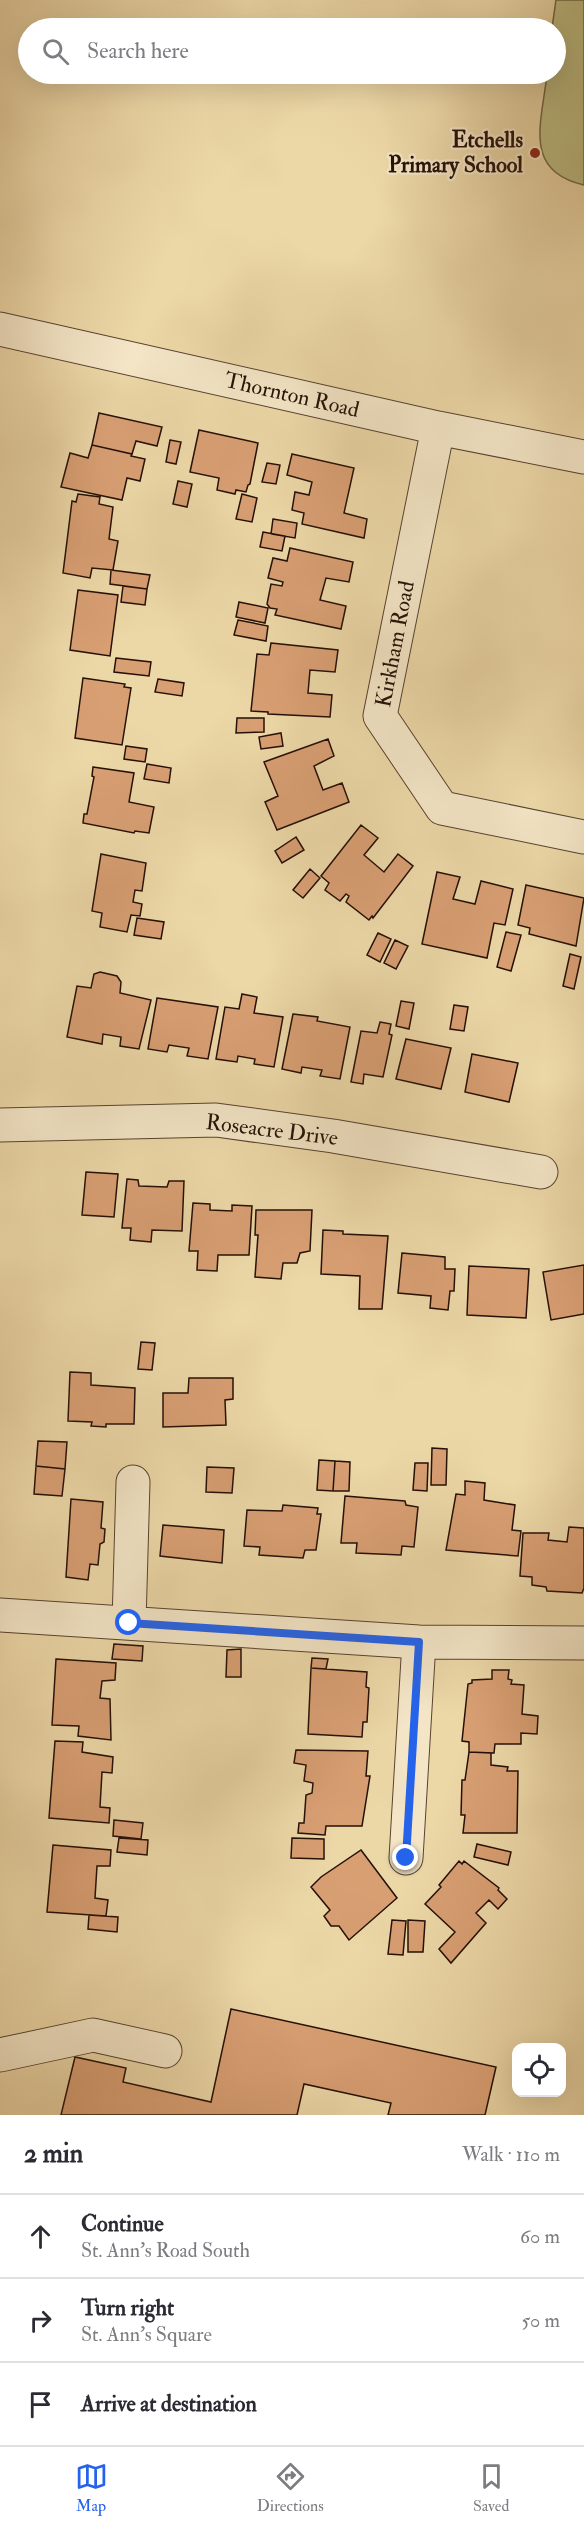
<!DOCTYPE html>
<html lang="en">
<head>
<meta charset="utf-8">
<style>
	body { margin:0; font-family:"IM FELL Double Pica",serif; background:#f7f7f7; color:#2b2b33 }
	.controls { position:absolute; right:18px; bottom:18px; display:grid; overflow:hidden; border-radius:12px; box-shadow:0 6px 24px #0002 }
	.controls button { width:54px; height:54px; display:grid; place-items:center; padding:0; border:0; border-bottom:2px solid #e1e1e2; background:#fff; color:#2b2b33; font:30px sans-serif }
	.stop { position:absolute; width:18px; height:18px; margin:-14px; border:4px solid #2563eb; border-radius:50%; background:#fff }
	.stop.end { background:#2563eb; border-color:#fff; box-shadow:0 2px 6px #0008 }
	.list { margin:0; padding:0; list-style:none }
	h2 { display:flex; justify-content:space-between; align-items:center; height:78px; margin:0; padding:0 24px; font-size:26px }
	h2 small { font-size:20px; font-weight:400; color:#7c7c81 }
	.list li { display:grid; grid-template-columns:39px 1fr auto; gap:18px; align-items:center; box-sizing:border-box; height:84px; padding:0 24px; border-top:2px solid #e1e1e2 }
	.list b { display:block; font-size:22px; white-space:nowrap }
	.list p { margin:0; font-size:20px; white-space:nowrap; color:#7c7c81 }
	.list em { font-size:20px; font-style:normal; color:#7c7c81 }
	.icon { flex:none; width:33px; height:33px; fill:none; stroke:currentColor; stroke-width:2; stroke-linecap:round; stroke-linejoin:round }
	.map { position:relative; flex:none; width:584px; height:2115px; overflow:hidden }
	.search { position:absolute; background:#fff; box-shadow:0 6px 24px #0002; left:18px; right:18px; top:18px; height:66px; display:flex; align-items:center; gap:15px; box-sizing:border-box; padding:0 21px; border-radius:33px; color:#7c7c81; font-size:22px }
	.sheet { height:330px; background:#fff }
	nav { display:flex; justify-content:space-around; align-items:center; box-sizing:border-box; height:84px; border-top:2px solid #e1e1e2; background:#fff; font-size:16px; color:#7c7c81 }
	nav a { display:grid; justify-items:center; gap:3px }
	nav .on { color:#2563eb }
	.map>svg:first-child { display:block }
	.green { fill:#bdbd83; stroke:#716645; stroke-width:1.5 }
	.building { fill:#d89f73; stroke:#251007; stroke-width:1.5 }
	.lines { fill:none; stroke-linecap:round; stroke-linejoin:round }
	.minor-casing { stroke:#57422f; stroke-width:35 }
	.minor { stroke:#f3e5c6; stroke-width:33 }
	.route { stroke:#2563eb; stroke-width:8 }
	.poi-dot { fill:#8f2418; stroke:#f3e5c6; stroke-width:2 }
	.labels { text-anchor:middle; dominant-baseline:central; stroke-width:4.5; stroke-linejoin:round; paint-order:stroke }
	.poi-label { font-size:22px; font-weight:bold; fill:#251007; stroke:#f3e5c6; text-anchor:end }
	.street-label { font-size:22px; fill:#251007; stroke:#f3e5c6 }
</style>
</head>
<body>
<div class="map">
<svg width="584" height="2115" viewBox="0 0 584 2115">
	<rect width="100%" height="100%" fill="#ecd7a7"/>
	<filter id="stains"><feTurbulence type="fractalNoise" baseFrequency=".00333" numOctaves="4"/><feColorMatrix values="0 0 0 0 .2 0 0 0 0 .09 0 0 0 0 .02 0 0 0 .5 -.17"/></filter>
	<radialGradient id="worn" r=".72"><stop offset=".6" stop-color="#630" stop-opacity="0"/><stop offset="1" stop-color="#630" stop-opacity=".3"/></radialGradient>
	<path class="green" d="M556,0h28v185c-62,-14 -42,-63 -37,-111h9v-46h-4z"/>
	<path class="building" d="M99,413l63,14 -5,19 -21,-5 -4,13 -40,-9z
		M199,430l59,13 -8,41 -2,1 -2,7 -10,-2 -1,4 -18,-4 2,-12 -29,-6z
		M170,440l11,2 -5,22 -10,-2z
		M92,445l40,9 -1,2 14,3 -5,22 -13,-3 -5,22 -61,-13 9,-34 18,5z
		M292,454l62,14 -10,45 23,6 -3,19 -62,-14 2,-11 -12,-3 3,-18 14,3 3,-13 -25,-7z
		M267,463l13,2 -4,19 -14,-2z
		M178,481l14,3 -5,23 -14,-3z
		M78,494l22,3 -1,7 14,3 -4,32 9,2 -5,29 -21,-2 -2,10 -27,-5 9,-72 4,1z
		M242,494l15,4 -5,24 -16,-3z
		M273,519l24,4 -2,15 -24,-4z
		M263,532l22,4 -3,15 -22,-4z
		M290,548l63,14 -4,20 -23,-4 -6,22 26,6 -5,23 -66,-14 2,-6 -7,-1 -3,-4 4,-20 11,2 1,-4 -15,-4 5,-20 14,3z
		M111,570l39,5 -3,14 -37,-5z
		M123,586l24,3 -2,16 -24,-3z
		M78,590l40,5 -8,61 -40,-6z
		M239,602l29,6 -3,15 -29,-6z
		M238,620l30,6 -2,15 -32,-6z
		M271,643l67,7 -3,22 -25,-2 -2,23 24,2 -2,22 -62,-3v-2l-17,-1 6,-57 12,1z
		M116,658l35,4 -2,14 -35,-4z
		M83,678l42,6 -1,3 7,1 -9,57 -47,-7z
		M158,679l26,4 -2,13 -27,-4z
		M237,718h27v14l-28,1z
		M281,733l2,13 -22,3 -2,-12z
		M328,739l6,17 -20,10 9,24 19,-7 7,19 -72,28 -12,-28 13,-6 -14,-34z
		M126,746l21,3 -2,13 -21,-3z
		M147,764l24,4 -2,15 -25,-4z
		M93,767l41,6 -5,29 25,5 -5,26 -14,-2 -1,2 -51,-10 1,-9h3l7,-37 -2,-1z
		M361,825l17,13 -14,17 20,17 14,-18 15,12 -40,52 -1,-2 -3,4 -23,-18 3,-6 -3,-2 -6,7 -15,-11 4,-7 -8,-7z
		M296,837l8,13 -22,13 -7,-12z
		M101,854l45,9 -4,28 -7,-1 -2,12 9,2 -2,12 -9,-1 -4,17 -27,-5 2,-14 -10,-2z
		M310,869l10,9 -17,20 -10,-8z
		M437,872l23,5 -7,22 22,5 6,-23 32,8 -8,36 -11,-2 -7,35 -65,-14z
		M526,885l58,13 -8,48 -47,-12 1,-6 -12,-3z
		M137,918l27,4 -3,17 -27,-4z
		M506,932l15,3 -10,36 -14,-4z
		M378,933l13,6 -11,23 -13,-7z
		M395,940l13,6 -12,23 -12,-6z
		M570,954l11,3 -7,32 -11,-3z
		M100,972l17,4 4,6 -1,11 31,7 -12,49 -19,-3 1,-9 -18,-3 -1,10 -35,-7 10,-51 14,2 3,-14z
		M242,994l15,3 -3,16 29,4 -9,50 -20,-3 1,-5 -17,-3 -1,6 -21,-3 9,-52 14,2z
		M157,998l61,9 -10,52 -21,-3 2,-8 -20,-3 -2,7 -19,-3z
		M401,1001l13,2 -5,26 -13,-3z
		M454,1005l14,2 -4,24 -14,-2z
		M293,1014l25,3 -1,4 33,6 -10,52 -20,-3 2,-6 -20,-3 -1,6 -19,-4z
		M380,1022l11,2 -2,10 3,1 -9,42 -19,-3 -1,10 -12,-2 10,-51 16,2z
		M406,1039l45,9 -10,41 -45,-10z
		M472,1054l46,9 -9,39 -44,-10z
		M86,1172l32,2 -4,43 -32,-2z
		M127,1179l11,1 1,6 28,1 2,-6h15l-2,50 -30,-1 -1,12 -21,-2 1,-12h-9z
		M193,1203l17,1v6l22,1v-6l20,1 -3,49h-31l-1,16 -20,-1 1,-19h-9z
		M256,1210h56l-2,41 -10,2 -3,10h-14l-2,16 -26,-2 3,-42h-3z
		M323,1230l20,1v3l45,2 -6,73h-23l1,-33 -39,-2z
		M402,1253l43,4v12h10l-1,22h-4l-2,19 -18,-2 1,-12 -33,-3z
		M584,1265v49l-33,6 -8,-48z
		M469,1266l60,3 -3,49 -59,-3z
		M141,1342l14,1 -3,27 -14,-1z
		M70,1372l21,1v12l44,3 -1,36h-28v3l-15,-1 1,-4 -24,-1z
		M189,1378h44v21l-8,1 1,25 -63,2v-34h25z
		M38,1441l29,1 -2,27 -29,-3z
		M432,1448l15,1 -1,36h-15z
		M319,1460l16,1 -2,30 -16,-1z
		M335,1461l15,1 -1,29h-16z
		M415,1463h13l-1,28 -14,-1z
		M36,1466l29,3 -3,27 -28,-2z
		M207,1467l27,1 -2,25 -26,-1z
		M465,1481l20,2 -1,17 31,5 -3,25 9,1 -3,25 -72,-6 10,-56 9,1z
		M345,1496l60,5 1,4 12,2 -4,40 -12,-1 -1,9 -45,-2 1,-10h-16z
		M71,1499l32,3 -2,26 4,1 -1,13 -4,2 -2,21 -8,-1 -2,16 -22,-3z
		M283,1505l35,3 -1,6h4l-5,36h-11l-2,8 -44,-3 1,-8 -16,-1 3,-36 35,1z
		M163,1525l61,5 -2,33 -62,-7z
		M569,1527l15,1v60l-2,5 -35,-2 -1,-4 -14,-2v-8l-12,-1 3,-43h26l-1,7 19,2z
		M114,1644l29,2 -1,15 -30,-2z
		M241,1649v28h-15l1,-27z
		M312,1658l16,1 -2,10 -15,-1z
		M56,1659l60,4 -1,17 -13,1 -2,17 10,1 1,41 -33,-4 1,-10 -27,-1z
		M311,1668l56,4 -1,15 3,1 -2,34h-4l-1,15 -54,-3z
		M492,1670h17l-1,9 4,1 -1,4 13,1 -2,29 16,2 -1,18 -16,-1v11h-26l-1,9 -25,-1v-10l-7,-1 6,-57 4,-1v-3l20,-1z
		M55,1741l28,1 -1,10 31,5 -1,16 -10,-1 -2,35 10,1 -1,15 -60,-5z
		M296,1750l72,1 -2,25h4l-8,50h-36l-1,9 -27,-2 1,-10h5l2,-28 6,-2 1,-10 -9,-2 2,-16 -12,-2z
		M469,1752l22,1v12l17,2 -1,4h11l-1,62h-54l2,-18h-4l1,-35h3z
		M114,1820l29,3 -2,16 -28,-3z
		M119,1838l29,2 -1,15 -30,-3z
		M292,1838l32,1v20l-33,-1z
		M477,1844l34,8 -3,13 -34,-8z
		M53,1845l58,5 -1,16h-13l-2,32 13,2 -2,16 -59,-4z
		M361,1850l36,48 -48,42 -10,-14h-8l-7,-10 6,-6 -19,-23 10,-10z
		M459,1861l3,3 2,-3 35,27 -1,2 9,9 -9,10 -9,-9 -13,13 10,10 -35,40 -12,-14 16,-17 -30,-28 16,-17 -2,-2z
		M89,1915l29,2 -1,15 -29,-3z
		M392,1920l14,1 -3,34 -15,-1z
		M408,1920l17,1 -2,31h-15z
		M231,2009l265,58 -11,48h-97l3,-12 -87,-19 -7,31h-236l14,-58 51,11 -3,14 88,20z"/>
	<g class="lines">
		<defs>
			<path id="minor" d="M0,329l438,99 146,29
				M438,428l-58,288 62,92 142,29
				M0,1125l216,-5 117,16 208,36
				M0,1615l419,27 165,1
				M129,1623l4,-141
				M406,1858l13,-216
				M0,2055l93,-20 72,16"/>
		</defs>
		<use href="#minor" class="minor-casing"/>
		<use href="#minor" class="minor"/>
	</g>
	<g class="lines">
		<path class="route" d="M129,1623l290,19 -13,216"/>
	</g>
	<circle class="poi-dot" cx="535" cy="153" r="6"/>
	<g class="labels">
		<g class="poi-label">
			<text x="523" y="140">Etchells<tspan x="523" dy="25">Primary School</tspan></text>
		</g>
		<g class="street-label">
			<text transform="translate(292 395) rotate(13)">Thornton Road</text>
			<text transform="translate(395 644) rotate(-79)">Kirkham Road</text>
			<text transform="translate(272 1130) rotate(7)">Roseacre Drive</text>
		</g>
	</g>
	<rect width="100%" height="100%" filter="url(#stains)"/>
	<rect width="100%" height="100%" fill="url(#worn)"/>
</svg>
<div class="controls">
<button><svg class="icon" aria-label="locate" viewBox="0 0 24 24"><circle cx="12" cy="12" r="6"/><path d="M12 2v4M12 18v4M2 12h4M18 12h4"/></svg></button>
</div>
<div class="stop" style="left:129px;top:1623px"></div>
<div class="stop end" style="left:406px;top:1858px"></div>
<div class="search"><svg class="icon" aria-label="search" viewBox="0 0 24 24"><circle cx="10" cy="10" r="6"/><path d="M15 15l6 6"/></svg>Search here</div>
</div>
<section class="sheet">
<h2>2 min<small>Walk · 110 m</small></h2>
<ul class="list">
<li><svg class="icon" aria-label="ahead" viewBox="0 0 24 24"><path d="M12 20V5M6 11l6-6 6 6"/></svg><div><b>Continue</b><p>St. Ann's Road South</p></div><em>60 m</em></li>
<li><svg class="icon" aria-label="right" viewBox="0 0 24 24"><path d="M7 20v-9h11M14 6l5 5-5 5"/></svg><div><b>Turn right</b><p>St. Ann's Square</p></div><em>50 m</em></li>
<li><svg class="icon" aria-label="arrive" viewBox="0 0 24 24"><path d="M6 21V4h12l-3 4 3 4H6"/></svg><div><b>Arrive at destination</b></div></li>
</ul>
</section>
<nav>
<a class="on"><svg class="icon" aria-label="map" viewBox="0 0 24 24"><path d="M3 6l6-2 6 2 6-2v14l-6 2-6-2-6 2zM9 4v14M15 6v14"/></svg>Map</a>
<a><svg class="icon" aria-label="directions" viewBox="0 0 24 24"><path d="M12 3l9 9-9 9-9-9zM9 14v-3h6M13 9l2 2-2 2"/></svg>Directions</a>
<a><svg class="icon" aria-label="saved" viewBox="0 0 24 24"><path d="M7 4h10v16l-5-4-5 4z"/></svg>Saved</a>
</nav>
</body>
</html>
